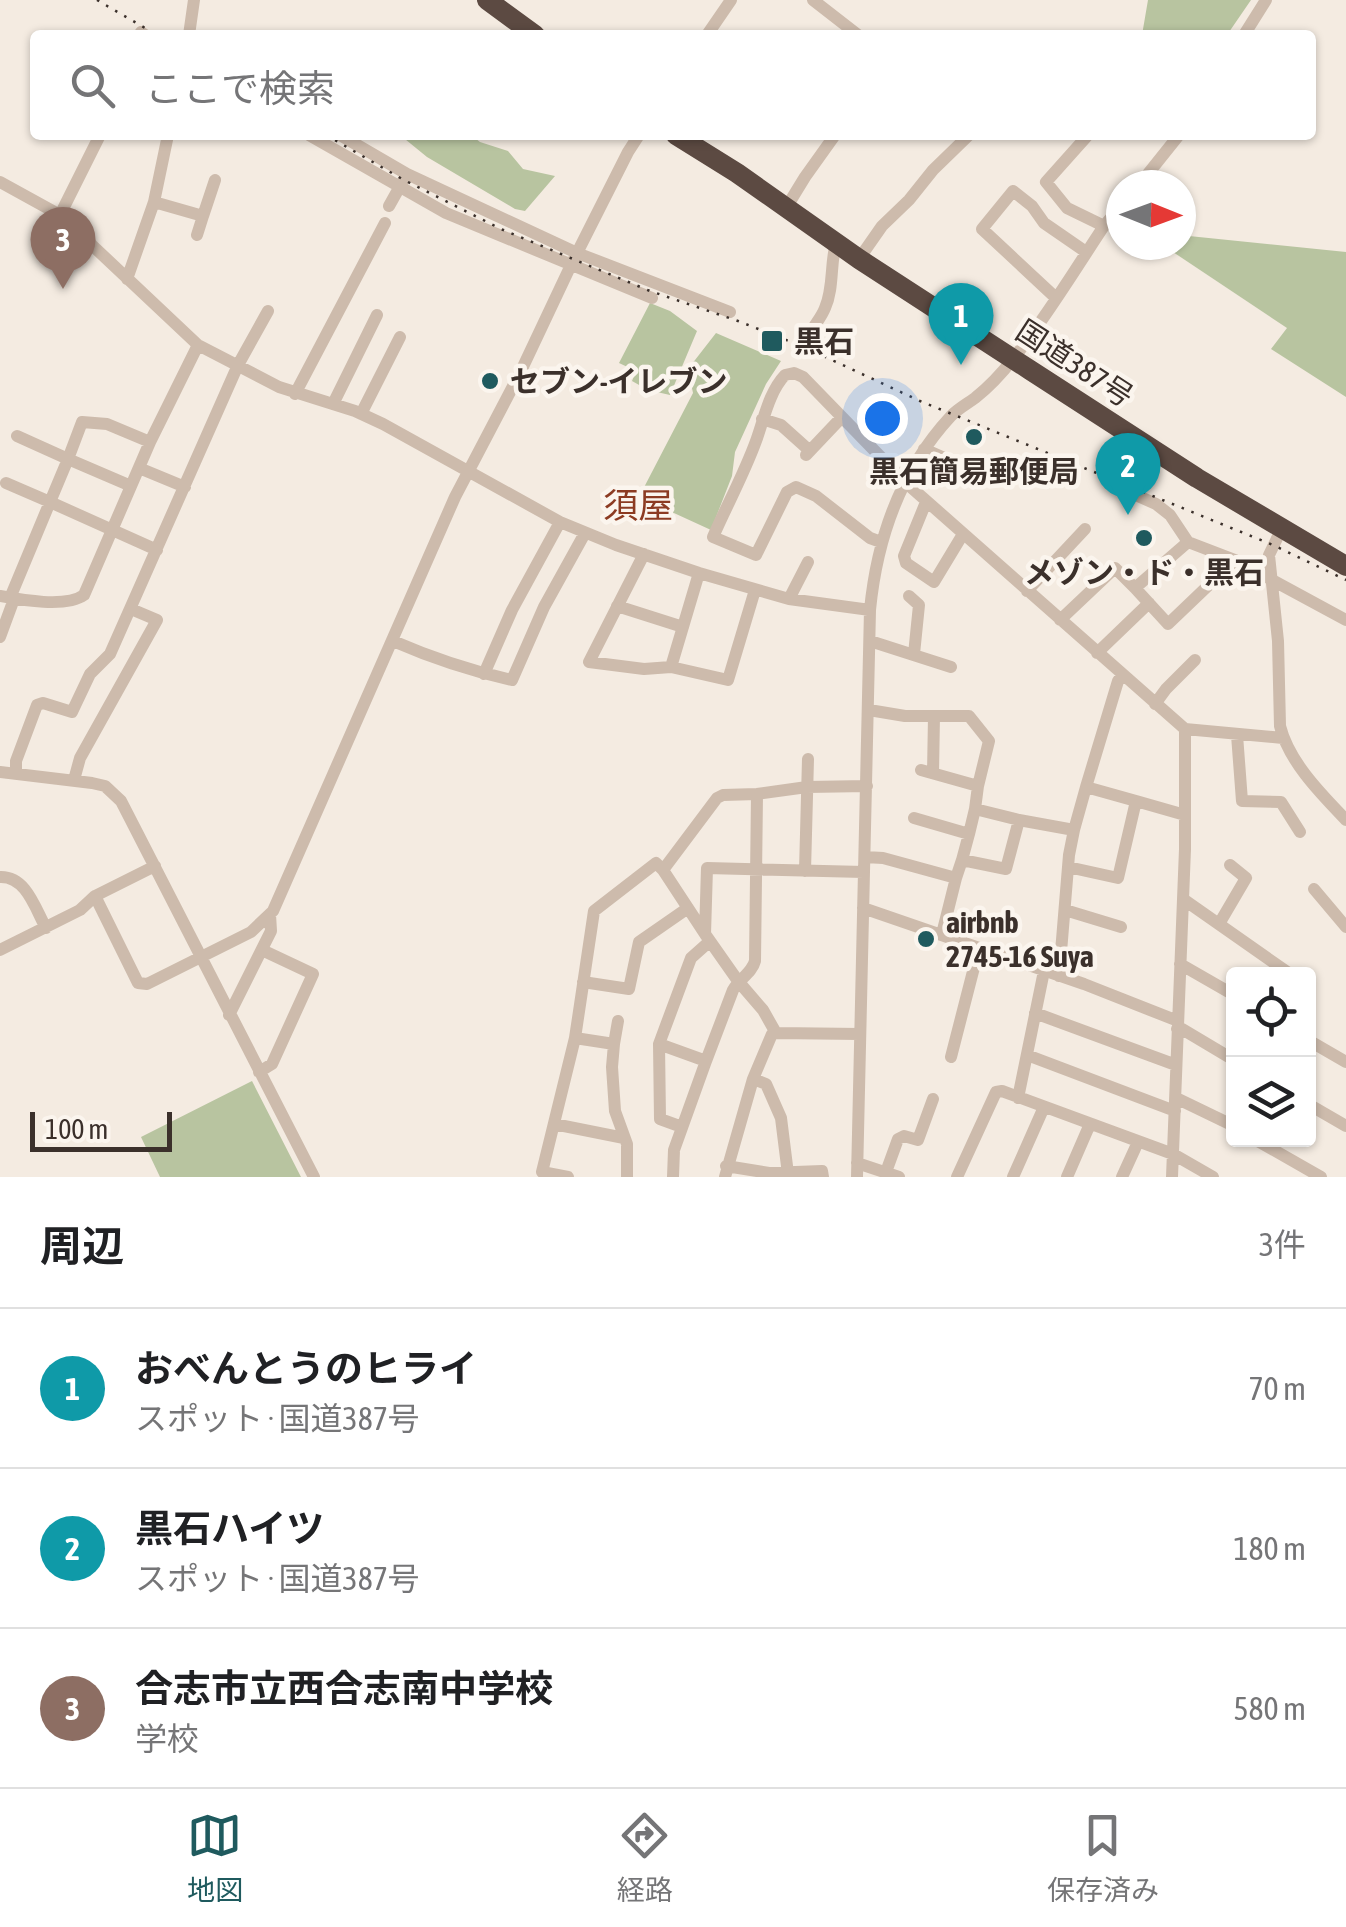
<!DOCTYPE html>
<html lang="ja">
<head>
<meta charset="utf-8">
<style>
	body { margin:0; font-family:"Asap Condensed","Noto Sans JP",sans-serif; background:#f2f2f2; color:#202124 }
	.controls { position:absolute; right:30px; bottom:30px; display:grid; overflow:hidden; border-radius:10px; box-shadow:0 2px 8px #0004 }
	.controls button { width:90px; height:90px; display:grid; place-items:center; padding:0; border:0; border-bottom:2px solid #e0e0e0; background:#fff; color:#202124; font:50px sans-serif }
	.compass { position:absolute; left:1106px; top:170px; width:90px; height:90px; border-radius:50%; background:#fff; box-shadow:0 2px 8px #0004; rotate:91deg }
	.scale { position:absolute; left:30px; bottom:25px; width:142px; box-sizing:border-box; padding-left:10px; border:5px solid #3b302b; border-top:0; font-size:28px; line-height:35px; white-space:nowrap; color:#3b302b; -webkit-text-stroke:8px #fbf5ee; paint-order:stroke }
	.you { position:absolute; left:882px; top:418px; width:35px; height:35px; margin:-25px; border:8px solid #fff; border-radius:50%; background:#1a73e8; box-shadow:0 0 0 15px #1a73e833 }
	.badge { display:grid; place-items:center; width:65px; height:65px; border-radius:50%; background:#1f5a5e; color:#fff; font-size:32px; font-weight:700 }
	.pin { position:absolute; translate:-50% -82px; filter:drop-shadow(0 2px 5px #0008) }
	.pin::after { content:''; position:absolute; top:52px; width:35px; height:30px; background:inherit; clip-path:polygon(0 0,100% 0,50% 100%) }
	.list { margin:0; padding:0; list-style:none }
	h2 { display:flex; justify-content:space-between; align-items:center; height:130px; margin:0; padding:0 40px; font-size:42px }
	h2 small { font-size:32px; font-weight:400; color:#757577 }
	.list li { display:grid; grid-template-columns:65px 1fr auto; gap:30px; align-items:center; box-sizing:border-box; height:160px; padding:0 40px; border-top:2px solid #e0e0e0 }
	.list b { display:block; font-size:38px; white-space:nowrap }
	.list p { margin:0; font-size:32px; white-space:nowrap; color:#757577 }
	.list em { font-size:32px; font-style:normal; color:#757577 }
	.icon { flex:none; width:55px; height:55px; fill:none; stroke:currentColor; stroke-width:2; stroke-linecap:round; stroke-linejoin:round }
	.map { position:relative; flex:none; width:1346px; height:1177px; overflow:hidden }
	.search { position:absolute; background:#fff; box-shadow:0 2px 8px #0004; left:30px; right:30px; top:30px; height:110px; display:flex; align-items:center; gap:25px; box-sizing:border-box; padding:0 35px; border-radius:10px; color:#757577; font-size:38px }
	.sheet { height:610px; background:#fff }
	nav { display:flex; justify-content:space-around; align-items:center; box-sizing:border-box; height:140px; border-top:2px solid #e0e0e0; background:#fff; font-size:28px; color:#757577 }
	nav a { display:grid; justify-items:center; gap:5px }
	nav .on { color:#1f5a5e }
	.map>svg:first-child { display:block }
	.green { fill:#b8c4a0 }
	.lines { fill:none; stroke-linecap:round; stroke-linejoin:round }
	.minor { stroke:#cdbbac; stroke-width:12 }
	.highway { stroke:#5c4a42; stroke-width:20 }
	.rail { stroke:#3b302b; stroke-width:2.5; stroke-dasharray:2.5 8; stroke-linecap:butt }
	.poi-dot { fill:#1f5a5e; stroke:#fbf5ee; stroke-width:4 }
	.labels { text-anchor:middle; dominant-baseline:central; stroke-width:9; stroke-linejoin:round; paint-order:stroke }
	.poi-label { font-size:30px; font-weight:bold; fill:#3b302b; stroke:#fbf5ee; text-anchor:start }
	.street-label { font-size:30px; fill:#3b302b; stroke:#fbf5ee }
	.quarter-label { font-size:35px; fill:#8c3b22; stroke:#fbf5ee }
</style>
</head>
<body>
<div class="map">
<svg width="1346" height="1177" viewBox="0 0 1346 1177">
	<rect width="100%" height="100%" fill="#f4ebe1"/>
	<path class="green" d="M1148,0h103l-24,35h-85z
		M400,135h71l9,7 28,9 15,18 32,7 -30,35 -10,-2 -88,-52z
		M1189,236l157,16v145l-75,-48 16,-21 -123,-82 17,-1v-6z
		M650,303l20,8 27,20 -27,64 -22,-5 -16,-9 4,-10 -17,-8z
		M716,333l65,28 -15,23 -31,68 -3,24 -21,54 -72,-33 54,-104 -5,-24z
		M252,1081l49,96h-141l-19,-40z"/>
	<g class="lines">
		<path class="minor" d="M813,0l45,35
			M139,35l2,-3 4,3
			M189,35l5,-35
			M707,35l24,-35
			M1244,35l22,-35
			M309,135l137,78 206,85
			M340,135l67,39 170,79 153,59
			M1088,135l-42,47 21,26 37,18
			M0,182l60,33 138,130 81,42 76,24 28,13 177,98 56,23 83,28 90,26 81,11
			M1139,185l40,-50
			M154,202l49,14 12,-36
			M389,206l14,-25
			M786,208l19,-31 30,-42
			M60,215l40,-80
			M197,235l6,-19
			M859,259l23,-33 27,-26 24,-30 36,-35
			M127,279l27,-77 14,-67
			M1056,298l-74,-69 31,-38 19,15 12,17 42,29
			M812,330c4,-7 10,-14 13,-22 9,-20 5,-44 11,-65
			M295,394l90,-171
			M333,404l44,-89
			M361,414l39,-77
			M762,419l19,6 29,26
			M17,436l51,23 14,-37 25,2 43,18
			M924,449l63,28
			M806,455l36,-38
			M139,468l46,19
			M6,483l44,19 18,-43 63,27
			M1111,484l45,20 14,11 18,27
			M926,502l-22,54 2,7 28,19 29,-48
			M1282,528l-13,27 9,86 2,85c9,36 41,68 66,94
			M881,542l-11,-4 -54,-42 -20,-9 -9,5 -31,63 -43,-18c14,-32 31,-63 43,-96 8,-22 13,-49 29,-66l9,-2 9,4 102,105 280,247v120l-13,328
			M644,554l-55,108 55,7 27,-2 57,13 27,-90
			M1235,560l-67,64 -33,-36 53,-46 47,18 111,60
			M1027,591l58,-62
			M0,596c22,4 66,12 84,-1l66,-153 48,-97
			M909,596l10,9 -5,49
			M10,598l40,-96 107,48
			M789,599l19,-37
			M617,606l66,21
			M1060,620l55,-52 20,20
			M0,637l14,-38
			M393,641c39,17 78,30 119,39l32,-73 41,-74
			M870,641l81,26
			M1097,653l52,-50
			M671,667l28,-94
			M484,674l28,-64 48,-88
			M1155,704l11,-15 29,-29
			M869,710l36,6h29
			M1185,729l98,9
			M1237,735l5,66 39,1 19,30
			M921,770l57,16 -3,23
			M0,772l92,11 13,3 16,15 193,376
			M933,773l1,-57h35l20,25 -11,45
			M16,774v-13l21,-56 6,-2 29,9 18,-38 20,-20 128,-289 30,-54
			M74,780l6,-22 77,-138 -26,-11
			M1086,787l32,-106 4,-6
			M914,818l55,16 -7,26
			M1074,830l12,-43 50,14
			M969,834l6,-25 44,11
			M865,857l18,1 73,20 -14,56
			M1068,867l50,11 18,-77 49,14
			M663,870l54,-72 6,-3 34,-1 50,-7 60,-1
			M805,871l3,-112
			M0,877c26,-1 35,31 46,51
			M956,878l6,-18 44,9 13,-49 55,10 -5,25 -10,121
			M1314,889l32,38
			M95,896l43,87 9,1 104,-52 22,-21 182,-414 66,-126 50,-106 57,-113 11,-17
			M1183,899l107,75
			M863,908l221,76 94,37
			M1065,910l56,17
			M1219,924l27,-46 -16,-13
			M0,950l80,-40 15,-14 60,-30
			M1180,964l54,31
			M583,982l46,7 10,-47 49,-34
			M1035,1013l141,52
			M229,1015l42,-84 -1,-17
			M1177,1029h5l52,31
			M776,1033l-4,1 -19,45 13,5 15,34 7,56
			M860,1034l-84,-1 -13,-23 -25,-29 -33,-47 2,-66 157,4
			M575,1038l39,6 4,-23
			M1308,1040l38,22
			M614,1044l-2,23 3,44 12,33v33
			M659,1044l47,17 -32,89 -1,27
			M1027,1055l148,56
			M951,1057l28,-109
			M706,1061l27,-71c6,-11 19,-17 22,-29l2,-167
			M259,1072l13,-8 41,-90 -51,-24
			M1018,1098l26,-127
			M1176,1098l58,28
			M1308,1104l38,22
			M554,1124l70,14
			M682,1127l-22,-8 -1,-75 32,-86 18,-16
			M1256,1140l65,37
			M857,1163l42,14
			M726,1166l43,7 53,-2 1,6
			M886,1172l12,-33 6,-3 14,4 15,-41
			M568,1177l-26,-5 33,-134 19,-127 62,-48 7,7 42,64
			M725,1177l28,-98
			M857,1177l13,-567c7,-72 31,-140 81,-194 8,-8 16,-12 24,-18 14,-11 27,-25 38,-39 33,-41 61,-88 91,-133l17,-20
			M957,1177l39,-85 6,-1 171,63 40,23
			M1013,1177l31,-70
			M1067,1177l23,-53
			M1122,1177l16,-35"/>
		<path class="highway" d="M487,0l48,35
			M676,135l61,38 122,86 171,111 167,108 149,88"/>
		<path class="rail" d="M97,0l60,35
			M326,135l78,45 97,49 149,62 88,30 66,26 116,54 353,144 73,35"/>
	</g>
	<g class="poi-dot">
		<rect x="760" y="329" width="24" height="24" rx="5"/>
		<circle cx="490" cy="381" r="10"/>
		<circle cx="974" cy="437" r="10"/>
		<circle cx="1144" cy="538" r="10"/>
		<circle cx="926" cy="939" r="10"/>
	</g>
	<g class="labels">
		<g class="poi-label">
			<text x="794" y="341">黒石</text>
			<text x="510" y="381">セブン-イレブン</text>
			<text x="974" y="471" text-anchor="middle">黒石簡易郵便局</text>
			<text x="1144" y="572" text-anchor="middle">メゾン・ド・黒石</text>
			<text x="946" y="922">airbnb<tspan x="946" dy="34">2745-16 Suya</tspan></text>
		</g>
		<g class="street-label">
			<text transform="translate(1075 363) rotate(33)">国道387号</text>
		</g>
		<g class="quarter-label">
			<text x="638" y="505">須屋</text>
		</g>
	</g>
</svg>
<div class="controls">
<button><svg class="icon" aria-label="locate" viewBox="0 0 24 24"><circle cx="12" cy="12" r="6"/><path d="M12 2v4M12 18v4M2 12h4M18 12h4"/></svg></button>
<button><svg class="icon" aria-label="layers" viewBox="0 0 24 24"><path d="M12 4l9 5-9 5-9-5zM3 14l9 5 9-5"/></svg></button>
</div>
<svg class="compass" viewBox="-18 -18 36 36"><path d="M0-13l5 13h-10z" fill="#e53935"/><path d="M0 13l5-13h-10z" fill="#757577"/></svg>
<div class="scale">100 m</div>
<div class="you"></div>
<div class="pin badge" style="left:961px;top:365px;background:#0f9aa8">1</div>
<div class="pin badge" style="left:1128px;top:515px;background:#0f9aa8">2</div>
<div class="pin badge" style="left:63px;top:289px;background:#8d6e63">3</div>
<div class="search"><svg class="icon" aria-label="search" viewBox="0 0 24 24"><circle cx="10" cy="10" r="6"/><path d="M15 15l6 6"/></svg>ここで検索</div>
</div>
<section class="sheet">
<h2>周辺<small>3件</small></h2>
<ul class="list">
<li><span class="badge" style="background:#0f9aa8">1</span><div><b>おべんとうのヒライ</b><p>スポット · 国道387号</p></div><em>70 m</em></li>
<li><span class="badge" style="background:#0f9aa8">2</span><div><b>黒石ハイツ</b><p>スポット · 国道387号</p></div><em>180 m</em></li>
<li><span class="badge" style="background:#8d6e63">3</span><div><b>合志市立西合志南中学校</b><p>学校</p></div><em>580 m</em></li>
</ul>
</section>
<nav>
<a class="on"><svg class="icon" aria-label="map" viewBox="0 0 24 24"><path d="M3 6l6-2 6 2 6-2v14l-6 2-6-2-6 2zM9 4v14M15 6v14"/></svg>地図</a>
<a><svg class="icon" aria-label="directions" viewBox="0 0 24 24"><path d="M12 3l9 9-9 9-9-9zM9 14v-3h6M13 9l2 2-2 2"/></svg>経路</a>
<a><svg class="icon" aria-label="saved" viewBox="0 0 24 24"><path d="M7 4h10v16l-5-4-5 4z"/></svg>保存済み</a>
</nav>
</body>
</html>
